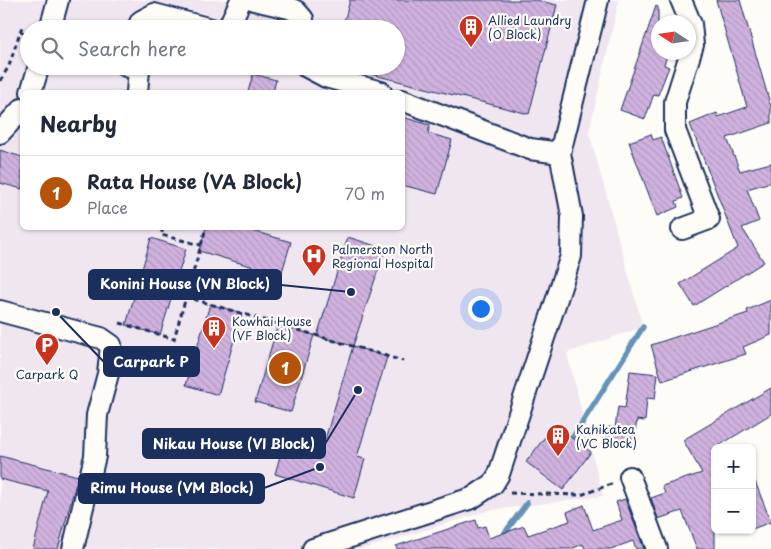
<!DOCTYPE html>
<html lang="en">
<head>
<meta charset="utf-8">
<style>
	body { margin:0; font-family:"Playpen Sans",sans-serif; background:#f6f6f7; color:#1f2937 }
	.controls { position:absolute; right:15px; bottom:15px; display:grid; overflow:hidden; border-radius:8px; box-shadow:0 1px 4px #0004 }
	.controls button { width:45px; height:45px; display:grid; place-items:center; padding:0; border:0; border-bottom:1px solid #e0e1e3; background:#fff; color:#1f2937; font:25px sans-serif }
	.compass { position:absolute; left:651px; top:15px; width:45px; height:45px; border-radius:50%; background:#fff; box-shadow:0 1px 4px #0004; rotate:282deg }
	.you { position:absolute; left:480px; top:308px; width:18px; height:18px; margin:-12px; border:4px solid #fff; border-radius:50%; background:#1a73e8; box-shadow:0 0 0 8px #1a73e833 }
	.badge { display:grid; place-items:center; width:32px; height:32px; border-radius:50%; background:#b45309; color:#fff; font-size:16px; font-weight:700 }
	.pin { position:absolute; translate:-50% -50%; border:2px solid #fff; box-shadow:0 1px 5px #0006 }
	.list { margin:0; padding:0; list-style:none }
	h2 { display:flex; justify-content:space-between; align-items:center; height:65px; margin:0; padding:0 20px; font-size:21px }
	h2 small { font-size:16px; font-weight:400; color:#747a83 }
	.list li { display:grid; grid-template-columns:32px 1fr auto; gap:15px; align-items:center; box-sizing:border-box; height:75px; padding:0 20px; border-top:1px solid #e0e1e3 }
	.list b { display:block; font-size:19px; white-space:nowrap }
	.list p { margin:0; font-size:16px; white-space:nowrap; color:#747a83 }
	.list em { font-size:16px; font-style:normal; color:#747a83 }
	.icon { flex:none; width:28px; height:28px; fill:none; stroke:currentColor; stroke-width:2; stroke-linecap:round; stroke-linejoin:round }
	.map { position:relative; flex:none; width:771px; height:549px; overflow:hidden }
	.search { position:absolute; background:#fff; box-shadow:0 1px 4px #0004; left:20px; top:20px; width:385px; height:55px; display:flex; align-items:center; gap:12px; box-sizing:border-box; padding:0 18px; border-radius:28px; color:#747a83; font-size:19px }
	.panel { position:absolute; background:#fff; box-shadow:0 1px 4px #0004; left:20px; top:90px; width:385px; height:140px; border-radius:8px }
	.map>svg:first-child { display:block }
	.built { fill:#f0e6f0; fill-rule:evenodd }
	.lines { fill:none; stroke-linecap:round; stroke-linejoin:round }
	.stream { stroke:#6393b9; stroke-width:5.5 }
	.building { fill:url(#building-back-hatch); stroke:#1b2f5e }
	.minor-casing { stroke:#1b2f5e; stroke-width:24 }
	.path { stroke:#1b2f5e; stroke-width:3; stroke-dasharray:5 4; stroke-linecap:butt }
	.minor { stroke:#fdfcf7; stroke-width:20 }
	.labels { text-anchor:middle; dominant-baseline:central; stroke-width:4.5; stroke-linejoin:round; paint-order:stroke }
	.poi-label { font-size:12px; fill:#1b2f5e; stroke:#fdfcf7; text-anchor:start }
	.leader { fill:none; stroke:#1b2f5e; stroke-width:2 }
	.callout-dot { fill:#1b2f5e; stroke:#fdfcf7; stroke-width:2 }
	.callout { fill:#1b2f5e; stroke:#1b2f5e; stroke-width:2 }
	.callout-label { font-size:14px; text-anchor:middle; font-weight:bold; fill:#fff }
</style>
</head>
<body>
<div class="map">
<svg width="771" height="549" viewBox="0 0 771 549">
	<defs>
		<pattern id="building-back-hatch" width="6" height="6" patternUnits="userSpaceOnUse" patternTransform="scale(1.25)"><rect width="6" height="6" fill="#d0b2df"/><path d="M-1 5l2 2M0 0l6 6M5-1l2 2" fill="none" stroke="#b299c2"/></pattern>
	</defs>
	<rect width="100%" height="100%" fill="#fdfcf7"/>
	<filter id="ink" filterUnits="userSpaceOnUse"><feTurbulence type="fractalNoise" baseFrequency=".02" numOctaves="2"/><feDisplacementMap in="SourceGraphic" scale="10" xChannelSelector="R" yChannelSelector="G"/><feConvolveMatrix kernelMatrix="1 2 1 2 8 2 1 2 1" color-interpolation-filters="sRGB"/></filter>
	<g filter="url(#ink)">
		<path class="built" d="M0,0h619l-30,132 54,195 -76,26 36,143 -112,14 -128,39h-363zM29,29h367v37h-367zM22,92h380v136h-380z"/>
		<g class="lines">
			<path class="stream" d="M573,437l70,-110
				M504,549l-3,-11 26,-35"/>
		</g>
		<path class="building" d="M350,0h186l21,5 -28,109 -167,-42 1,-6h33v-37h-54z
			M716,0h24l31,107v16l-44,15 13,33 31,-8v19l-24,7 12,32 -17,7 22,34 -70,44 -14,-22 58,-36 -48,-124 27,-11 1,4 29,-10z
			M656,6l2,1v45h10l-4,13 5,2 -11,28 -4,-1 -9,25 -25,-9z
			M253,74l23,6 -3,12h-25z
			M402,117l28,8 -2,8 24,7 -15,54 -35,-9z
			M651,134l2,6 8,-3 22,61 -7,3 2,6 -21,9 -28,-74z
			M0,150l22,7v32l-22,-6z
			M206,228h37l48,14 -10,33 -82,-24z
			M348,237l37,12 -32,97 -36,-10z
			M151,238l35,11 -26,86 -34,-10z
			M771,300v35l-28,12 3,7 -84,27 -11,-36 97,-32 -1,-3z
			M210,304l32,9 -24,82 -32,-10z
			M278,324l36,11 -23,77 -36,-10z
			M353,346l34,11 -30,100 8,2 -11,39 -79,-24 11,-39 37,11z
			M630,371l28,3 -3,25 -8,-1 -2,23 -8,-1 -4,25 -27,-3 2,-15 7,1 3,-21 7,1z
			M771,388v26l-56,34v101h-18l-15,-38 -24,8 -7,-21 14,-5 -3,-7 40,-13 -19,-33z
			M554,425l37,27 -28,38 -37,-28z
			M0,456l78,20 -20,73h-25l15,-58 -48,-12z
			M752,474l19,48 -19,7z
			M625,499l19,50h-8l-3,-8 -22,8h-26l-2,-5 -12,5h-174l-1,-3 80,-26 2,8 7,-2 4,12 35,-12 4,9 42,-14 -3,-9 17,-7 9,25 29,-10 -6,-18z"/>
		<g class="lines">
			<defs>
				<path id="minor" d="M254,0l35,8 7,3 7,8 -3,10
					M681,0l10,24 2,21 -18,57v28l34,89 -27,10
					M50,29l8,-29
					M137,29l4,-8 13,-7 57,15
					M225,29l3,-1 13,-28
					M126,66l13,4 -2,22
					M305,66l21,11 55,15
					M31,92l8,-26
					M402,100l128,49 30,4
					M0,133l22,-24
					M0,311l101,27 10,7 -3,29 -11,41 -2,41 -22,93
					M630,477l27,72
					M313,549l159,-51 21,-14 6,-10 72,-218 1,-40 -12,-63 38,-153"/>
			</defs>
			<use href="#minor" class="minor-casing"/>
			<path class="path" d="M20,32l2,-5
				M0,81l9,-15 11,-34 9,2
				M163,228l-2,7 40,10
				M186,297l20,-69
				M120,323l54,16 12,-42 217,64
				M510,493l71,2 33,-12"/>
			<use href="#minor" class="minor"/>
		</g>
	</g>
	<defs>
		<symbol id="building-pin" viewBox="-11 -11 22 30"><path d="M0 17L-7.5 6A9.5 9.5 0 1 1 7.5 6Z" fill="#c8321e" stroke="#fdfcf7"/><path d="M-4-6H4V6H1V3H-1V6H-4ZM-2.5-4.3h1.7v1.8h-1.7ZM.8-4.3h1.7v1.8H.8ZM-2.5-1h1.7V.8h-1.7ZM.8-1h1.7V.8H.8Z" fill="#fff"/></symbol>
		<symbol id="hospital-pin" viewBox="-11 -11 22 30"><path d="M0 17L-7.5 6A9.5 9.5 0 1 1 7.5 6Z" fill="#c8321e" stroke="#fdfcf7"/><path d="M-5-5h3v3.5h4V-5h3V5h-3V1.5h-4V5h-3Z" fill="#fff"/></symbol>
		<symbol id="parking-pin" viewBox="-11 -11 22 30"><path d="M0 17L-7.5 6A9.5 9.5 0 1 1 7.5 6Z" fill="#c8321e" stroke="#fdfcf7"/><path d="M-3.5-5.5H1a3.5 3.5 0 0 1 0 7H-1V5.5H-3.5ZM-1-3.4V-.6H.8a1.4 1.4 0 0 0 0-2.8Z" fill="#fff"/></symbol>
	</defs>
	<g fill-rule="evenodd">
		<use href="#building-pin" x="457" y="13" width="28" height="38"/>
		<use href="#hospital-pin" x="300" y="242" width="28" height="38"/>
		<use href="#building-pin" x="200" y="314" width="28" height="38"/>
		<use href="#parking-pin" x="33" y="331" width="28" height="38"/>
		<use href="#building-pin" x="544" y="422" width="28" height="38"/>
	</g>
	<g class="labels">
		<g class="poi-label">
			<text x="488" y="20">Allied Laundry<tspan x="488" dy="14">(O Block)</tspan></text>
			<text x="332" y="249">Palmerston North<tspan x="332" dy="14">Regional Hospital</tspan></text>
			<text x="232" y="321">Kowhai House<tspan x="232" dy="14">(VF Block)</tspan></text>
			<text x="47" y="374" text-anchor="middle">Carpark Q</text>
			<text x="576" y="429">Kahikatea<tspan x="576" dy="14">(VC Block)</tspan></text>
		</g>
	</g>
	<path class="leader" d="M351 292L281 285M56 312L104 362M358 390L325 444M320 467L264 488"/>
	<g class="callout-dot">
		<circle cx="351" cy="292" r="5"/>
		<circle cx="56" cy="312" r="5"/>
		<circle cx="358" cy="390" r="5"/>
		<circle cx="320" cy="467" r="5"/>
	</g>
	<g class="callout">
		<rect x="89" y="270" width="192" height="29" rx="5"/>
		<rect x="104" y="347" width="95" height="29" rx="5"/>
		<rect x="143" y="429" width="182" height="29" rx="5"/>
		<rect x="79" y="474" width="185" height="29" rx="5"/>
	</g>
	<g class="callout-label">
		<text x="185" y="289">Konini House (VN Block)</text>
		<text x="151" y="367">Carpark P</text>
		<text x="234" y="449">Nikau House (VI Block)</text>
		<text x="172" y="493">Rimu House (VM Block)</text>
	</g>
</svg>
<div class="controls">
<button>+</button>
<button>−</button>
</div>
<svg class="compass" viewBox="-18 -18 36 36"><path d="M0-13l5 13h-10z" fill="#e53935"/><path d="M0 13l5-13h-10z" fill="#747a83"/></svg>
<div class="you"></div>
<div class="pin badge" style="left:285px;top:368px">1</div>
<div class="search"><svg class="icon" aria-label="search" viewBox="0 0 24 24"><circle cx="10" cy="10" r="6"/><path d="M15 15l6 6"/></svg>Search here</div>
<section class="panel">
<h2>Nearby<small></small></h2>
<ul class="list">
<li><span class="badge">1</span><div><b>Rata House (VA Block)</b><p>Place</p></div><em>70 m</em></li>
</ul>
</section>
</div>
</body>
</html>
